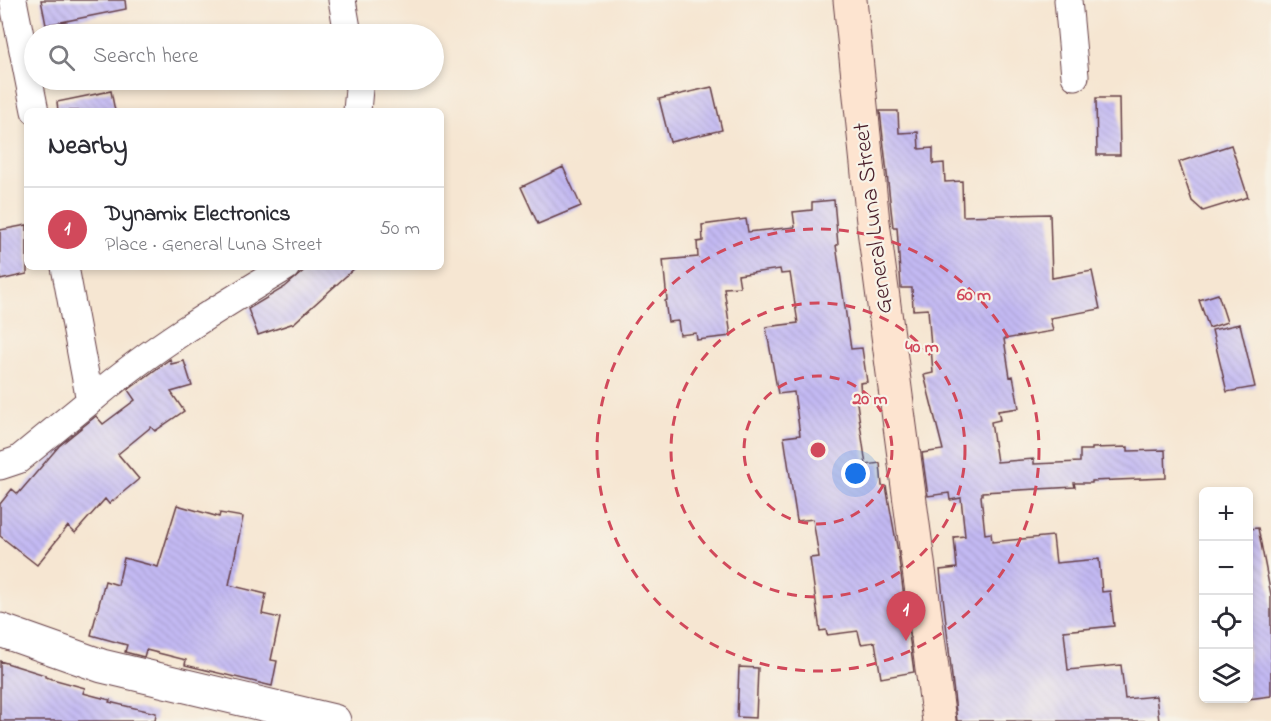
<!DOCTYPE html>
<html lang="en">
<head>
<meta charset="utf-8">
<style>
	body { margin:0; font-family:"Indie Flower",sans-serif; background:#f2f2f3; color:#2b2b33 }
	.controls { position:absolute; right:18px; bottom:18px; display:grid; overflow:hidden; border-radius:9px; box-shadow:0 3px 9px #0003 }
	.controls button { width:54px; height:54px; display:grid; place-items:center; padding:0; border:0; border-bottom:2px solid #e1e1e2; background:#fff; color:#2b2b33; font:30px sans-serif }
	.you { position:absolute; left:856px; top:474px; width:21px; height:21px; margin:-15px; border:4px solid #fff; border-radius:50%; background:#1a73e8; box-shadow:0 0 0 9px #1a73e833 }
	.badge { display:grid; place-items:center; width:39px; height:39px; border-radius:50%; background:#d1495b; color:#fff; font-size:20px; font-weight:700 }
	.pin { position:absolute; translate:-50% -50px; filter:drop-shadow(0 2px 3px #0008) }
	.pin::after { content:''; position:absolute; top:32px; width:21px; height:18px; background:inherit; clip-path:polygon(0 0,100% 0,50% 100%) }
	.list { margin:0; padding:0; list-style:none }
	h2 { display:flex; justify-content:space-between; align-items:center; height:78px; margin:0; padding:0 24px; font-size:26px }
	h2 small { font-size:20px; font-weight:400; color:#7c7c81 }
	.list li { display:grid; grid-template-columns:39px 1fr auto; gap:18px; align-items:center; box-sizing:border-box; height:84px; padding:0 24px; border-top:2px solid #e1e1e2 }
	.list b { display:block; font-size:22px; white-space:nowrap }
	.list p { margin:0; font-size:20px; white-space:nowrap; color:#7c7c81 }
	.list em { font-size:20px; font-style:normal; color:#7c7c81 }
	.icon { flex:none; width:33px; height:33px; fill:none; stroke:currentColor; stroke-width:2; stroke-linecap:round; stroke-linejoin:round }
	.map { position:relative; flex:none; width:1271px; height:721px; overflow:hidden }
	.search { position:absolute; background:#fff; box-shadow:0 3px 9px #0003; left:24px; top:24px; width:420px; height:66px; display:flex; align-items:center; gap:15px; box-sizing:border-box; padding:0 21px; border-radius:33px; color:#7c7c81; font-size:22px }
	.panel { position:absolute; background:#fff; box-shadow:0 3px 9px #0003; left:24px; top:108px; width:420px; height:162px; border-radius:9px }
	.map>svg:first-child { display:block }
	.building { fill:url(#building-back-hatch) }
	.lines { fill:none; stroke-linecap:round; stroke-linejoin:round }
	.minor-casing { stroke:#643d44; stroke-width:29 }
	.tertiary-casing { stroke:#643d44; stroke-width:35 }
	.secondary-casing { stroke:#643d44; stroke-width:35 }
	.minor { stroke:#fff; stroke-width:27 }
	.tertiary { stroke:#fff; stroke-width:33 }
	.secondary { stroke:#fde4d0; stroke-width:33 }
	.ring { fill:none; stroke:#d1495b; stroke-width:3; stroke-dasharray:10 8 }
	.labels { text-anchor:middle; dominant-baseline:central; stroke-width:4.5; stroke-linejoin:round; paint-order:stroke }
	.street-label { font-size:24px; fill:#4a1f2b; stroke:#f7f3e8 }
	.centre { fill:#d1495b; stroke:#f7f3e8; stroke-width:3 }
	.ring-label { font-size:18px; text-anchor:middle; font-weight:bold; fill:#d1495b; stroke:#f7f3e8; stroke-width:4.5; stroke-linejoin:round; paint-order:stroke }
</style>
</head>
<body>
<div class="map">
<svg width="1271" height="721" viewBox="0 0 1271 721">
	<defs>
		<pattern id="building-back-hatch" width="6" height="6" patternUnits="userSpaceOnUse" patternTransform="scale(1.5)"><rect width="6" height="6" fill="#c3b9f3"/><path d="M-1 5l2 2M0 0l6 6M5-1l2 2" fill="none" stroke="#a99fd0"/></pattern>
	</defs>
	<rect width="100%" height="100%" fill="#f7f3e8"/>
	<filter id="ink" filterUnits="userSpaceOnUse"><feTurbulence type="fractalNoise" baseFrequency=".0167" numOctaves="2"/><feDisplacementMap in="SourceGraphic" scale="12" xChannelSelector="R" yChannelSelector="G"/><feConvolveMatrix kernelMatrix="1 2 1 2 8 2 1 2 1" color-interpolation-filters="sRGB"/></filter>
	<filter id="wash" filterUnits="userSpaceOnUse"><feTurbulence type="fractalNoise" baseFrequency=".008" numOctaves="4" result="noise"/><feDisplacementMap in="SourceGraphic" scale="24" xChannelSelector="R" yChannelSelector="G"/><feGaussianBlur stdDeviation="1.35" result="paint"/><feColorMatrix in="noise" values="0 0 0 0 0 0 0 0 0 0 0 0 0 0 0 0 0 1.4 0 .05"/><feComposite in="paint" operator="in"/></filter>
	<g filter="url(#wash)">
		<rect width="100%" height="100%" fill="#f6e6d2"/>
		<g id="blocks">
			<path class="building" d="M41,0h84l1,9 -80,16z
				M712,87l10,43 -52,12 -11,-43z
				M111,91l4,20h-57l-1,-9z
				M1096,98h23l1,57h-23z
				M880,111h18l1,22 19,-1 1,17 14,-1v16l11,-1 1,19 17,-1 1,35 87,-2 2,64 40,-7 8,38 -50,9 3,13 -49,8 6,38 3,-1 6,32 -21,3 2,9 -9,2 6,40 37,-3v5l46,-2v-12h12v-2l36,-1v4l37,-1 1,28 -74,3v2h-18l1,4 -93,5v3l-1,1 4,38 6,-1 1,9 61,-6 3,27 43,-4 3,33 8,-1 4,35 -50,5 4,39 53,-5 4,34 31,-3 3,25h-202l-17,-151 17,-2 -3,-31 11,-1 -4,-38 -11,2 -1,-7 -21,3 -6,-43 21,-3 -19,-75 9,-2 -5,-64 -15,1 -1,-22h-11l-4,-61h-4z
				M1231,145l17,52 -45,14 -11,-10 -13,-39z
				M563,167l18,39 -43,18 -17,-37z
				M834,200l4,45h-2l15,104 11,-1 5,34 -7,1 1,12 -5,1 10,69 14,-2 2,23h4l12,66 16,120 -33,6 -6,-36 -14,2 -3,-13 -31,4 -1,-5 -6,1 -10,-73 9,-1 -6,-38 -16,2 -13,-84 16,-2 -6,-43 -16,2 -12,-67 32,-4 -8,-50 -9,1 -1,-5 -42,6 2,12 -16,1 7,48 -34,4 -1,-7 -16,2 -2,-14 -10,1 -3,-21 2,-1 -4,-40 35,-3 -1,-15 6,-1 -1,-16 44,-6 2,13 47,-5 -2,-15 19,-2v-8z
				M27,225v49l-27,6v-50z
				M308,267h48l-62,56 -36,12 -10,-26 37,-22z
				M1218,294l9,28 -18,6 -10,-28z
				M1240,324l15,63 -28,5 -15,-62z
				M170,359l1,5 13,-3 8,25 -21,6 13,19 -29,20 -4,-4 -33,27 21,25 -30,25 -4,-5 -30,34 -7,-7 -31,39 -37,-29v-32l12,-15 6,5 41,-48 37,-30 7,8 32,-24 -7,-10z
				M177,505l42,12 1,-4 23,4 -14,68 37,9 -4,20 18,4 -9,42 6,1 -5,25 -87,-21 1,-5 -40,-10 -2,7 -19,-5 2,-7 -36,-10 14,-54 13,4 6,-27 34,9z
				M1258,528l13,67v101l-23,3v-170z
				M0,661l45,14v2l40,11 -2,5 27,7 -1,2 47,11 -1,8h-155z
				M739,667l19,1 -2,50 -19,-1z"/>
		</g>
	</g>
	<g filter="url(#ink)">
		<use href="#blocks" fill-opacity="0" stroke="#643d44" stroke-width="1.5"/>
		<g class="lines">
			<defs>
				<path id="minor" d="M13,0l22,111
					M342,0l6,34
					M1068,0l7,76
					M357,80l2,9 -2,22
					M90,401c60,-52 128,-93 196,-134
					M0,466l18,-6 72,-59 -25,-134"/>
				<path id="tertiary" d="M0,630l102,36 232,55"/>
				<path id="secondary" d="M850,0l23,222 66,499"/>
			</defs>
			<use href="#minor" class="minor-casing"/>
			<use href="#tertiary" class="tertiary-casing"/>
			<use href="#secondary" class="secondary-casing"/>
			<use href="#minor" class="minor"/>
			<use href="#tertiary" class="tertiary"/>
			<use href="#secondary" class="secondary"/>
		</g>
	</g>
	<g class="ring">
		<circle cx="818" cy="450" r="74"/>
		<circle cx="818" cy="450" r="147"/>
		<circle cx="818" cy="450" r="221"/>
	</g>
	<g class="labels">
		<g class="street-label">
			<text transform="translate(874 218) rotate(-97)">General Luna Street</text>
		</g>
	</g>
	<circle cx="818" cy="450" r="9" class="centre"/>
	<g class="ring-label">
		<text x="974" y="300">60 m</text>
		<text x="922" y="352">40 m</text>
		<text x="870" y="404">20 m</text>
	</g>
</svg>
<div class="controls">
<button>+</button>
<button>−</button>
<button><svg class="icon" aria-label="locate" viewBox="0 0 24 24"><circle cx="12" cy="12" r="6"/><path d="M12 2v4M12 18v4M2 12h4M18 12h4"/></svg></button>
<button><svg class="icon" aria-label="layers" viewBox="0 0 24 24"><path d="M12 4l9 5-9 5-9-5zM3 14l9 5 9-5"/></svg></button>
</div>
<div class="you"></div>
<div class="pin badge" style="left:906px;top:641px">1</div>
<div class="search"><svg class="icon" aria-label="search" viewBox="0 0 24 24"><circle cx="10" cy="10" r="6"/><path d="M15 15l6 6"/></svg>Search here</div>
<section class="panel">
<h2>Nearby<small></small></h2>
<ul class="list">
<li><span class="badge">1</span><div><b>Dynamix Electronics</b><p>Place · General Luna Street</p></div><em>50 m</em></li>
</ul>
</section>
</div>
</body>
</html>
